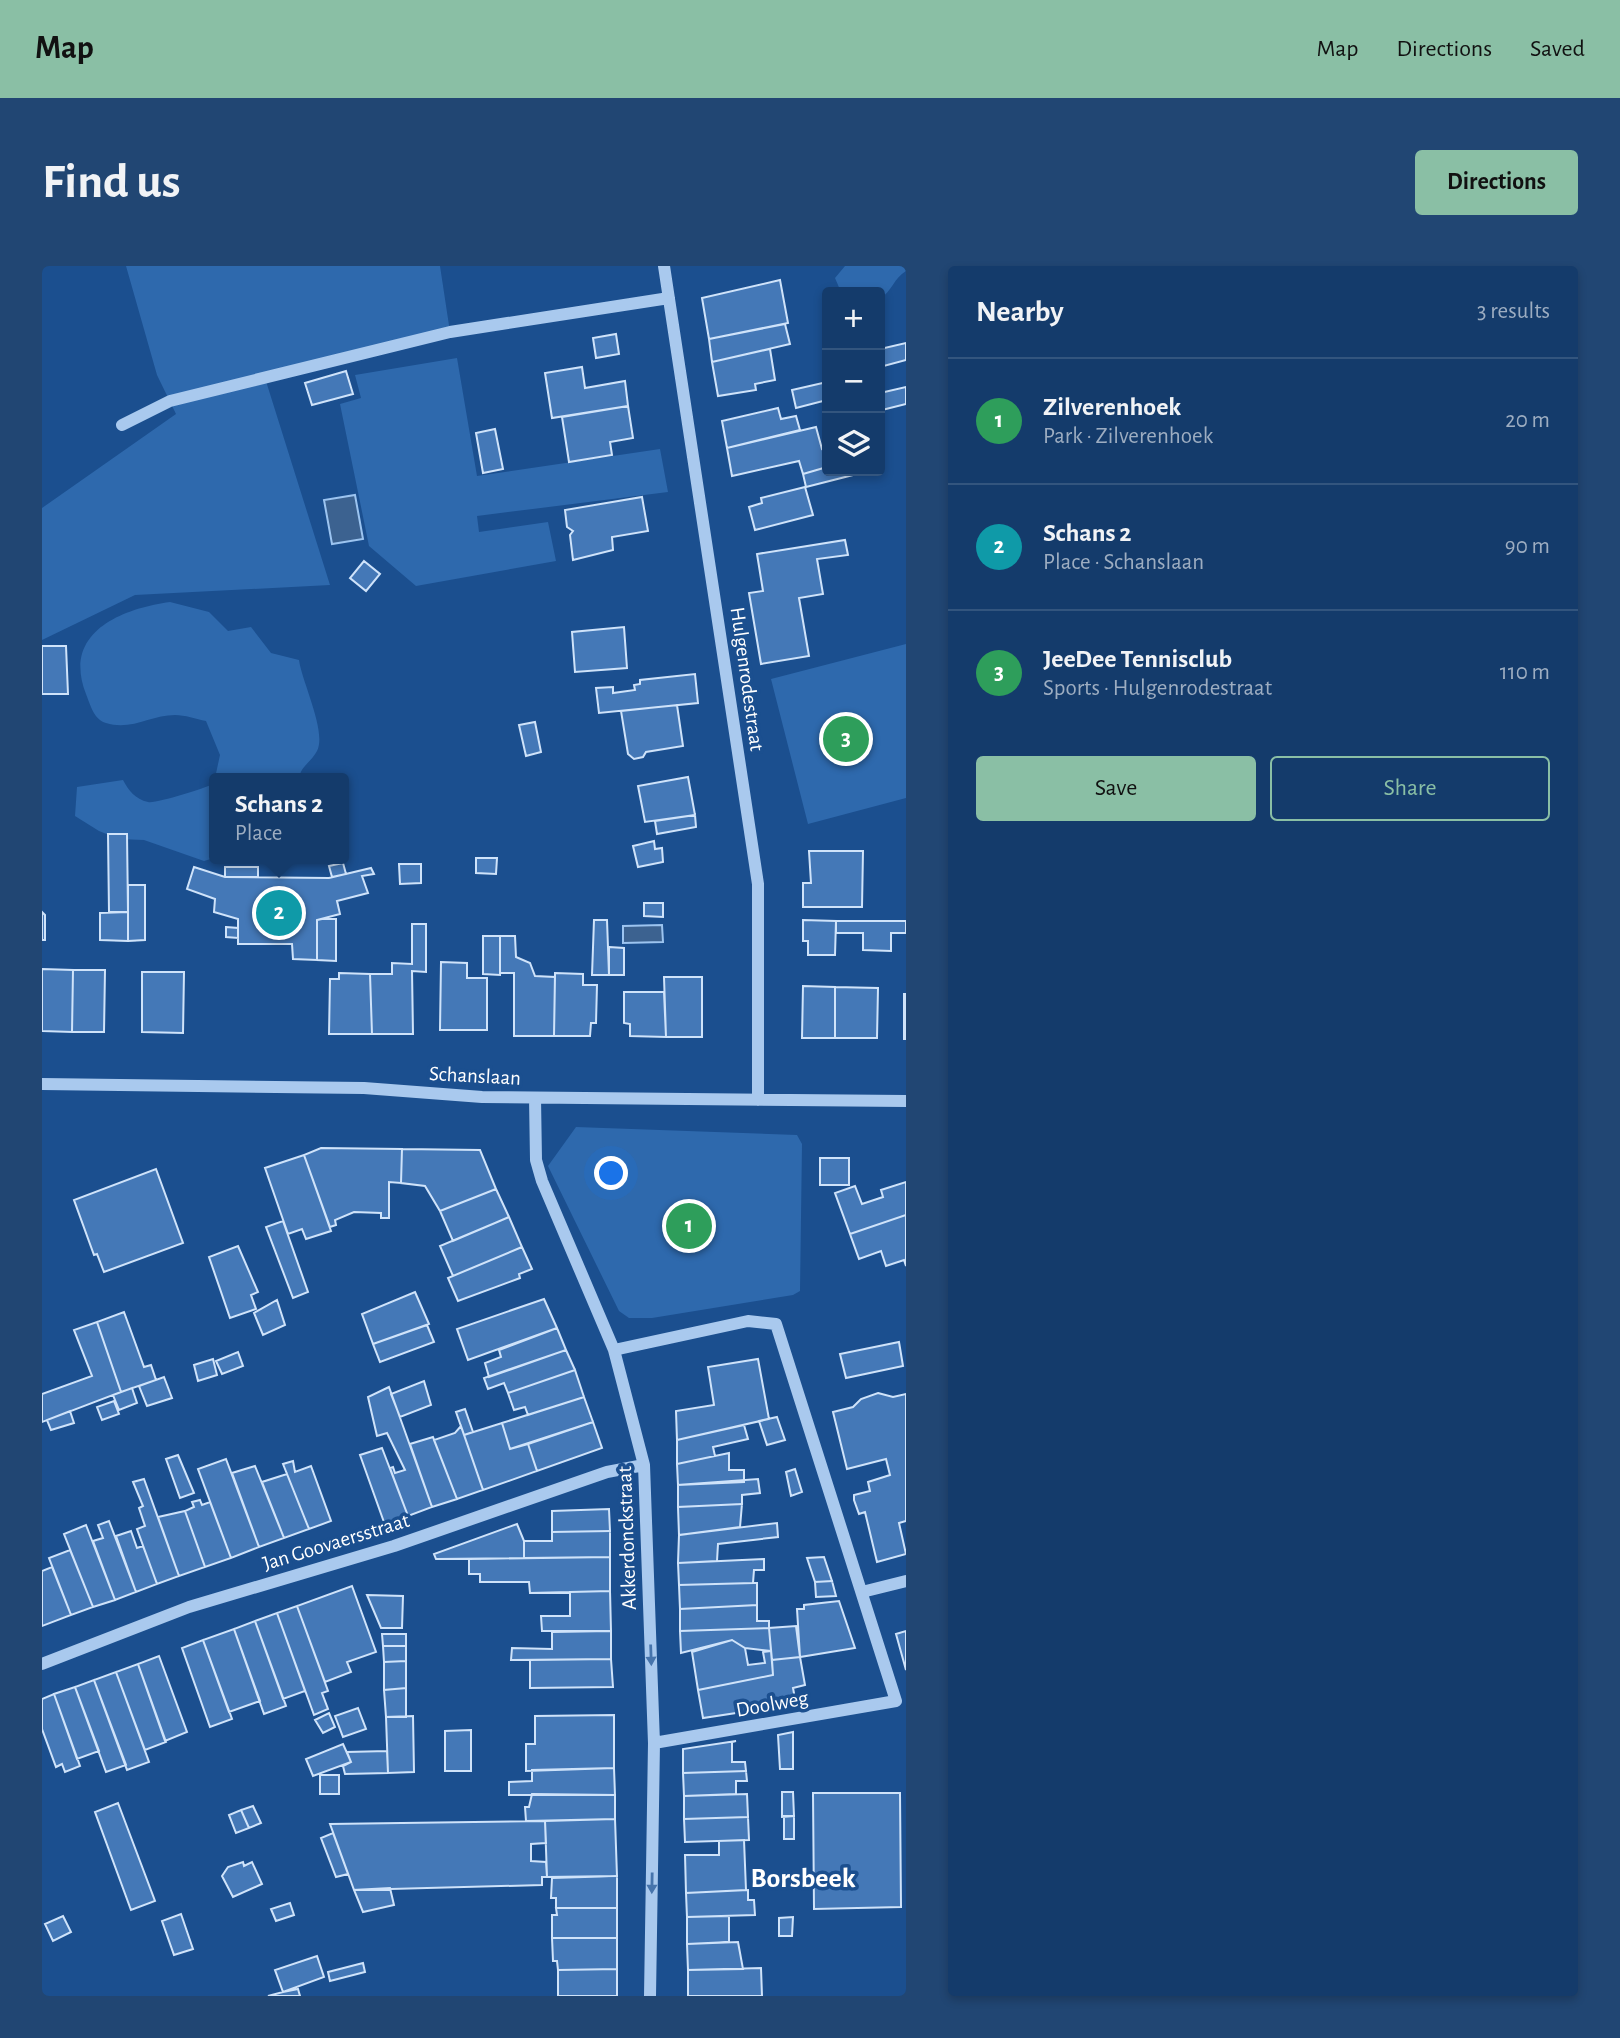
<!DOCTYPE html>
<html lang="en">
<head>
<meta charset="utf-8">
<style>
	body { margin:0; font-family:"Alegreya Sans",sans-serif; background:#214673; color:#f1f3f6 }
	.controls { position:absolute; right:21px; top:21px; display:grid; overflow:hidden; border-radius:7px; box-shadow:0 4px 10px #0003 }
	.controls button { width:63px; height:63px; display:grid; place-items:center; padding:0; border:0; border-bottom:2px solid #33557e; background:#143b6b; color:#f1f3f6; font:35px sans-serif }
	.you { position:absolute; left:570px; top:908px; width:24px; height:24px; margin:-18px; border:5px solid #fff; border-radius:50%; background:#1a73e8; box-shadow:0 0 0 10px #1a73e833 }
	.badge { display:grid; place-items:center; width:46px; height:46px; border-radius:50%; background:#8abfa5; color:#fff; font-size:23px; font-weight:700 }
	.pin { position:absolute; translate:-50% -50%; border:4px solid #fff; box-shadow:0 2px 7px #0006 }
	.popup { position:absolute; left:167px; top:507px; width:140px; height:91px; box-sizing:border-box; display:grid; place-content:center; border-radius:7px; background:#143b6b; filter:drop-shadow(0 2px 5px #0005); font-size:23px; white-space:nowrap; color:#9dadc1 }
	.popup b { font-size:26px; color:#f1f3f6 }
	.popup::after { content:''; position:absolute; left:50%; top:100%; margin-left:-14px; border:14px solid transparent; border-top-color:#143b6b }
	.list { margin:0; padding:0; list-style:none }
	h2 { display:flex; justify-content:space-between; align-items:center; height:91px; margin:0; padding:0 28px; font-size:30px }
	h2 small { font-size:23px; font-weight:400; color:#9dadc1 }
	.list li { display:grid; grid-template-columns:46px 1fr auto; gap:21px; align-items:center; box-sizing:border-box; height:126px; padding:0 28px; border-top:2px solid #33557e }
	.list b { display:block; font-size:26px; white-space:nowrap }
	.list p { margin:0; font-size:23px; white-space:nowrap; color:#9dadc1 }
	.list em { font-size:23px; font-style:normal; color:#9dadc1 }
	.actions { display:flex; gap:14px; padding:21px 28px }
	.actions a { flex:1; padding:16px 0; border:2px solid #8abfa5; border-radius:7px; text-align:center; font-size:24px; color:#8abfa5 }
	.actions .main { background:#8abfa5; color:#111 }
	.icon { flex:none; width:38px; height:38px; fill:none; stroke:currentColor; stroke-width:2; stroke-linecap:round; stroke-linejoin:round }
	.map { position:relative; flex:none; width:864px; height:1730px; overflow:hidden; border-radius:7px }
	header { display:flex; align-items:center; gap:42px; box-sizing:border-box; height:98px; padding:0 35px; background:#8abfa5; color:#111 }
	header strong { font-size:33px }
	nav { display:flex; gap:38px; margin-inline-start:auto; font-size:24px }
	.intro { display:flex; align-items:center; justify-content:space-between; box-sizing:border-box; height:168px; padding:0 42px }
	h1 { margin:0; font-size:49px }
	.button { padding:18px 32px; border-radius:7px; background:#8abfa5; color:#111; font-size:24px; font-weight:700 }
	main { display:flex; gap:42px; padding:0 42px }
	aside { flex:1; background:#143b6b; border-radius:7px; box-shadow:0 4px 10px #0003 }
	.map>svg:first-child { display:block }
	.green { fill:#2e69ad }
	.water { fill:#3c6290; stroke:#9cc4f0; stroke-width:2 }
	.building { fill:#4478b7; stroke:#cfe3fa; stroke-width:2 }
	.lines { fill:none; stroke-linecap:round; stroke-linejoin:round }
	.minor { stroke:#a9c9ee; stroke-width:12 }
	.oneway { fill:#4674ac }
	.labels { text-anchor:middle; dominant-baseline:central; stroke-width:7; stroke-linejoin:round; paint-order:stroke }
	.street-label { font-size:21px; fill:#fff; stroke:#1b4f8f }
	.district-label { font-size:28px; font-weight:bold; fill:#fff; stroke:#1b4f8f }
</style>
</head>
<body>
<header>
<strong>Map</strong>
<nav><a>Map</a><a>Directions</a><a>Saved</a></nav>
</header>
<div class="intro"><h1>Find us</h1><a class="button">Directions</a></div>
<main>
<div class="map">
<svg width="864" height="1730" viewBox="0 0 864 1730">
	<rect width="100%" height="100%" fill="#1b4f8f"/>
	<path class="green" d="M84,0h314l10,66 -185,46 65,207 -195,10 -93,45v-132l134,-94 -19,-39z
		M803,0h61v5c-12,7 -14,20 -26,28v-7h-39l-6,-14z
		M415,92l20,118 183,-27 8,43 -191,24 2,16 69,-10 8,39 -140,25 -47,-40 -29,-142 21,-6 -6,-23z
		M128,336l39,10 19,19 23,-4 20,26 28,7c3,22 28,72 18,91 -5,10 -16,15 -18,27h-84l5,-23 -14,-34c-10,-2 -21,-6 -31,-6 -24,0 -44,16 -69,8 -12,-3 -16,-19 -20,-29 -24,-61 34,-85 84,-92z
		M864,378v154l-98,26 -37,-145z
		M81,514c6,11 12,19 25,22 8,2 56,-14 66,-18v74l-10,3 -60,-21 -25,-1 -20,-8 -24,-15 2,-29z
		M534,861l221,8 5,9 -2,147 -7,4 -141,23h-23l-10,-7 -71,-145z"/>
	<path class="water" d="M313,229l8,44 -31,5 -8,-44z
		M620,659l1,17 -40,1v-17z"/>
	<path class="building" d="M738,14l8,43 -79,16 -7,-41z
		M743,58l5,20 -78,18 -3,-23z
		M574,68l3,20 -23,4 -3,-20z
		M864,77v17l-26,7v-18z
		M728,83l5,31 -20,4 1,6 -38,6 -6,-34z
		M540,101l3,21 40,-7 3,25 -76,12 -7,-45z
		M304,105l7,23 -41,11 -7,-22z
		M785,116v18l-31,8 -4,-18z
		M864,121v17l-24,6 -2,-17z
		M586,140l5,32 -23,4 2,13 -43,7 -7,-45z
		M736,142l3,11 15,-3 4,14 -73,18 -5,-27z
		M774,161l6,22 5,-1v19l-24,7 -4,-13 -67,15 -5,-28z
		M453,163l8,40 -20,4 -7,-40z
		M785,201v4h29l1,3 -51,13 -3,-13z
		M763,221l8,28 -58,15 -6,-23 13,-4 -1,-5z
		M600,231l6,34 -36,6 1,13 -40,10 -3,-25 3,-4 -6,-4 -2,-17z
		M803,274l3,15 -31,4 6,35 -24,4 10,58 -48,8 -12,-71 14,-2 -6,-37z
		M322,295l16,13 -14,17 -16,-13z
		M582,361l3,41 -52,4 -3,-40z
		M0,380h24l2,48h-26z
		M653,408l3,29 -99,10 -3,-25 17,-1v6l22,-3 -1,-5 6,-1v-4z
		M635,439l6,41 -37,6 -3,5 -9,2 -6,-5 -7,-43z
		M493,456l6,30 -15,4 -7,-31z
		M646,511l7,38 -50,7 -7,-36z
		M653,549l1,12 -39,7 -2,-13z
		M66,568h19l1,78h-19z
		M612,575l1,8 7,-1 1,14 -25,5 -5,-21z
		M767,585h54l-1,56h-59v-24h8z
		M434,592h21l-1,16 -20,-1z
		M301,597l3,11 -14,3 -3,-11z
		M357,598h22v19l-21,1z
		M152,601l31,10 104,1 42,-10 3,6 -12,2 6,17 -31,8 3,13 -23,6v40l-24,-1 -1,-15h-54v-25l-24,-7 1,-13 -28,-10z
		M183,601h33v10h-33z
		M86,619h17v55l-17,1z
		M602,637h19v14l-19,-1z
		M0,646l3,3v25h-3z
		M86,646v29l-28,-1v-27z
		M280,653h14v42l-19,-1v-40z
		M552,654h13l2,55h-17z
		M761,654l33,1 -1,34h-27v-14h-5z
		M794,655h70v12h-15v18l-28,-1v-17h-27z
		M370,658h14v48l-14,-1 1,63h-41l-2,-60h22v-11l20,1z
		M184,661l12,1v10l-12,-1z
		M441,670h17v39l-17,-1z
		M458,670h15l1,21 14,6 5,13 20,1 -1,59h-40v-63h-14z
		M567,681l15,1v27h-15z
		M399,696l26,1v15h20v52h-47z
		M0,703l31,1 -1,62 -30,-1z
		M31,704h32l-1,62h-32z
		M100,706h42l-1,61 -41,-1z
		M297,707l31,1 2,60h-43l1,-55h9z
		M513,707l28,1v11h14l-1,38h-5l-1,13h-36z
		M622,711h38v60h-36z
		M761,720l32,1v51h-33z
		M793,721l43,1 -1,50h-42z
		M582,726h40l2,45 -36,-1v-12l-6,-1z
		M862,728h2v45h-2z
		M279,882l81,1 -1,34 -12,-1v36h-8v-5l-27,-1 -19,8 1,5 -6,2 -26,-72z
		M360,883l78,1 16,39 -56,22 -15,-25 -24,-3z
		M262,889l27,76 -25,8 -4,-10 -14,5 -23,-66z
		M778,892h29v27h-29z
		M114,903l27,74 -79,29 -7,-18 -3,1 -20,-55z
		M864,916v33l-56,19 -15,-41 20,-7 7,18 21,-7 -2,-7z
		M454,923l13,28 -56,24 -13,-30z
		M864,949v51l-2,-6 -18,6 -5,-15 -22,8 -9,-25z
		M467,951l13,30 -69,29 -13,-30z
		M241,955l25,71 -15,6 -27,-71z
		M196,980l20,46 -7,3 5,14 -26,9 -21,-61z
		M480,981l10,22 -13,5 1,4 -62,23 -10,-23z
		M373,1026l14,32 -56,20 -11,-30z
		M502,1033l13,29 -89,32 -11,-31z
		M235,1034l8,25 -22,10 -9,-22z
		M82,1046l20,55 7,-2 5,15 -35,12 -24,-70z
		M55,1056l24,70 -79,30v-28l50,-18 -18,-46z
		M385,1059l7,17 -54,20 -7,-18z
		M515,1062l9,22 -77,27 -4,-14 16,-6 -2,-7z
		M857,1076l4,24 -57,12 -6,-24z
		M524,1084l9,20 -67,23 -4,-10 -16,6 -4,-11z
		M196,1086l5,14 -21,8 -6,-13z
		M171,1093l4,16 -19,6 -4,-16z
		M716,1093l11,60 -92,21 -1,-29 38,-6 -6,-38z
		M533,1104l9,27 -56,18 -3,-8 -11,3 -6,-17z
		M122,1111l8,21 -25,8 -8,-20z
		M382,1115l7,24 -31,12 -9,-23z
		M347,1121l43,120 -24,9 -18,-48 3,-1 2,6 10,-3 -18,-37 -10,3 -9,-39z
		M90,1122l5,15 -18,7 -6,-15z
		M836,1127l15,4 13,-3v127l-7,2 7,31 -29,8 -12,-50 -6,2 -5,-14v-5l16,-4 -2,-9 22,-7 -4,-16 -39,10 -14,-57 20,-5 8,-8z
		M542,1131l9,25 -83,27 -8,-26z
		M72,1135l5,13 -17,6 -5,-13z
		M423,1143l8,23 -9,3 -8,-23z
		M28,1145l4,12 -23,7 -4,-10z
		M735,1151l8,23 -18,5 -8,-24z
		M551,1156l9,26 -65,23 -9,-27z
		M460,1157l8,26 18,-5 9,27 -54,19 -19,-55z
		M702,1159l4,14 -35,8 2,9 -38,8v-24z
		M419,1160l22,64 -26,9 -23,-59 21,-7z
		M391,1171l24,62 -25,8 -22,-63z
		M340,1182l26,68 -23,9 -25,-70z
		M687,1187v17h15v12l-66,3 -1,-21z
		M136,1189l16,38 -14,5 -14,-39z
		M184,1193l33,88 -28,11 -33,-89z
		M251,1195l2,11 16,-6 20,55 -22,8 -26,-65z
		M213,1200l29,72 -25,9 -27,-74z
		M753,1203l7,23 -11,4 -5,-24z
		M245,1208l22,55 -25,9 -22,-56z
		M102,1213l35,97 -22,8 -20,-55 8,-3 -6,-18 4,-2 -10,-24z
		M716,1213l2,14 -18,2v9l-64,3v-22z
		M158,1234l2,5 8,-3 21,56 -26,9 -20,-56 9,-4 -2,-5z
		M700,1238l-2,23 -61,8 -1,-28z
		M567,1243l1,22 -58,1v-21z
		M143,1245l20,56 -26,9 -21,-59z
		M67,1255l27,71 -21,8 -22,-59 10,-3 -5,-13z
		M735,1257l1,14 -60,7 -1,17 -39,2 1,-28z
		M475,1258l7,17v17l-88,1 -2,-5z
		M44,1259l29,75 -22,7 -29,-73z
		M89,1265l6,17 6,-2 14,38 -21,8 -20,-56z
		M568,1265v26l-86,1v-17h28v-9z
		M28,1284l23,57 -22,8 -22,-57z
		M568,1291v34l-80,2 -1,-11h-49v-8h-11v-15z
		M782,1291l8,24 -17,1 -8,-24z
		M722,1293v11h-10l-1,13 -74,2 -1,-22z
		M10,1301l19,48 -29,11v-55z
		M790,1315l4,15 -20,1 -1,-15z
		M711,1317h4v22l-77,4 -1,-24z
		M310,1320l24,66 -29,10 4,10 -26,10 -28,-76z
		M568,1325l1,40h-69l-1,-15h29v-24z
		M325,1329l36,1 -1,32h-21z
		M797,1335l16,47 -55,9 -3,-48h7v-4z
		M715,1339v16h12v7l-89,3v-22z
		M255,1340l31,85 -6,2 6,16 -14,6 -37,-102z
		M235,1347l28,78 -22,8 -28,-78z
		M213,1355l31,85 -22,8 -30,-85z
		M754,1360l4,31 -28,3 -3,-32z
		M727,1362l2,23 -26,-3 -13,-8 -51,13 -1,-22z
		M192,1363l26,72 -31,11 -26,-72z
		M569,1365v28l-100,1 1,-12 40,1v-17z
		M864,1365v39l-10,-36z
		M340,1368h24v12h-23z
		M161,1374l29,79 -22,8 -28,-79z
		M690,1374l13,8 3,17 17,-2 -2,-11 8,-1 2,24 -75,15 -6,-38z
		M341,1380h23v15l-22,1z
		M117,1390l28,76 -22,9 -27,-77z
		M758,1391l5,28 -12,3 3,16 -93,14 -5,-28 75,-15 -1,-15z
		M569,1393l2,28 -83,1v-28z
		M364,1395v27l-22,2v-28z
		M96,1398l28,78 -21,8 -29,-78z
		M74,1406l33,90 -22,8 -33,-90z
		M52,1414l32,85 -20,7 -31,-85z
		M33,1421l24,64 -22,8 -23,-65z
		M364,1422v29h-20l-2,-27z
		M12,1428l26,72 -15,6 -3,-8 -6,3 -14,-38v-30z
		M316,1442l8,21 -23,8 -8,-21z
		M287,1447l6,14 -12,6 -8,-13z
		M572,1449v53l-88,3v-27h9v-28z
		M371,1450l1,56 -26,1 -2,-56z
		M429,1464v41h-26v-40z
		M751,1466v37h-13l-2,-34z
		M694,1475l-4,1v20h13l1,9 -63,2v-24z
		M301,1478l8,18 -38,14 -7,-17z
		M345,1485l1,22 -43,1 -2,-8 8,-4 -4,-10z
		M572,1502l1,27h-106v-13l23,-1v-11z
		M704,1505l1,10h-11v13l-52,2 -1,-23z
		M278,1509h19v19h-19z
		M740,1526h11l1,24 -12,1z
		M771,1527h87l1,114 -87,2z
		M490,1528l83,1v24l-89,2 -1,-14h4z
		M705,1528l1,23 -64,2v-23z
		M76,1537l37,98 -24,9 -36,-98z
		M211,1540l8,17 -12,5 -8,-18z
		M199,1544l8,18 -13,5 -7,-18z
		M742,1550h10v23h-10z
		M706,1551l1,23 -64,2 -1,-23z
		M573,1553l2,57 -70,1 -2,-56z
		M503,1555l1,22 -15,1v17l15,1 1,15h-5v8l-188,5 -24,-66z
		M291,1567l15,41 -12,3 -15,-39z
		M702,1574l2,50 -60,3 -1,-38h34v-14z
		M201,1596l1,4 8,-4 10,22 -29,13 -11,-21 6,-9z
		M575,1610v32h-61v-10h-5l1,-20z
		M348,1622l4,17 -31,7 -9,-22z
		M706,1624v10h6l1,15 -68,2 -1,-24z
		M248,1637l4,12 -18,6 -5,-12z
		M514,1642h61v30h-65v-23h5z
		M139,1648l12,35 -19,6 -12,-34z
		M21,1650l8,16 -18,9 -8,-17z
		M687,1650v26l-42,2v-27z
		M751,1651l-1,19h-13v-18z
		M510,1672h65v31l-59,1 -1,-9h-4z
		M696,1676l5,27 -55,1 -1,-26z
		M275,1690l7,21 -41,15 -8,-22z
		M321,1697l2,9 -35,9 -2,-9z
		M719,1702l1,28h-74v-26z
		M575,1703v27h-59v-26z
		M256,1723l2,7h-32l15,-4z"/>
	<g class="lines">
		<path class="minor" d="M622,0l94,618v216
			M80,159l48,-24 280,-69 219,-34
			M0,818l322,4 118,9 424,4
			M493,832l1,62 6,21 72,169 30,115 10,278 -4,253
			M572,1084l134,-29 28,3 120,377 -242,42
			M820,1326l44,-11
			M0,1398l147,-57 205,-61 213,-74 37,-7"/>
	</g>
	<defs><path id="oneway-solid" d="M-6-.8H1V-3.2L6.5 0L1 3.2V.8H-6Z" transform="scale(1.75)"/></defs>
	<g class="oneway">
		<use href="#oneway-solid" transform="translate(609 1389) rotate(88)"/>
		<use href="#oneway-solid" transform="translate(610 1617) rotate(91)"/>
	</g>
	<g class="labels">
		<g class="street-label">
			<text transform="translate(705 413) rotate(82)">Hulgenrodestraat</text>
			<text transform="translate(433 810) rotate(3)">Schanslaan</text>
			<text transform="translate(585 1272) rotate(-92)">Akkerdonckstraat</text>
			<text transform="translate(294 1276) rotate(-17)">Jan Goovaersstraat</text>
			<text transform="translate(730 1438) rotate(-10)">Doolweg</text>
		</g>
		<g class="district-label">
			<text x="761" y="1613">Borsbeek</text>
		</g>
	</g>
</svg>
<div class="controls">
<button>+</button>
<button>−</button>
<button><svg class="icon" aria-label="layers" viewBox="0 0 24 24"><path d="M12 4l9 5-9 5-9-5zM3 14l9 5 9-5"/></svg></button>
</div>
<div class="you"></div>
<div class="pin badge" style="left:647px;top:960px;background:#2e9e5b">1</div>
<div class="pin badge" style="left:237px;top:647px;background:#0f9aa8">2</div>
<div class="popup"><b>Schans 2</b>Place</div>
<div class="pin badge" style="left:804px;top:473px;background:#2e9e5b">3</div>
</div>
<aside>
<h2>Nearby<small>3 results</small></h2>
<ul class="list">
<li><span class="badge" style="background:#2e9e5b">1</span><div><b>Zilverenhoek</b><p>Park · Zilverenhoek</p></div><em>20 m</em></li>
<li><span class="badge" style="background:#0f9aa8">2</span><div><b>Schans 2</b><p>Place · Schanslaan</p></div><em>90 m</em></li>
<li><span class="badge" style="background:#2e9e5b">3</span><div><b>JeeDee Tennisclub</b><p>Sports · Hulgenrodestraat</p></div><em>110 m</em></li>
</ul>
<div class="actions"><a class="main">Save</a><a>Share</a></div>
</aside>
</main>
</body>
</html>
